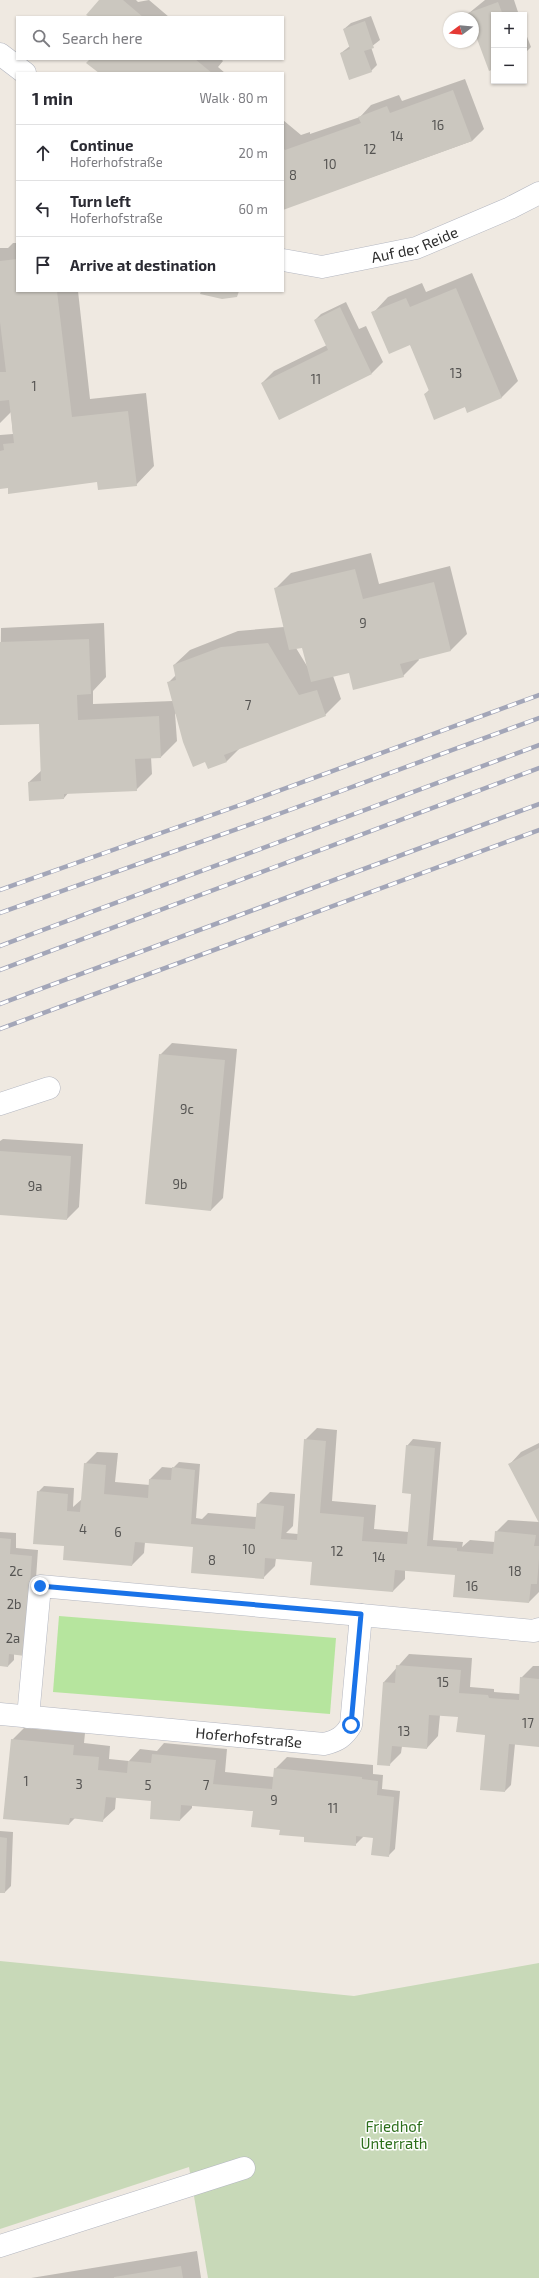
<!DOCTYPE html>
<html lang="en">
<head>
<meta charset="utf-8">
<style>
	body { margin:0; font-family:"Exo 2",sans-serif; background:#f7f7f7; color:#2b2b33 }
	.controls { position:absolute; right:12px; top:12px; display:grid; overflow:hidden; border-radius:0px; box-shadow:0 1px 3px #0004 }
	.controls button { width:36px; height:36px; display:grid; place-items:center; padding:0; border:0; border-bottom:1px solid #e1e1e2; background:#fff; color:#2b2b33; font:20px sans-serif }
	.compass { position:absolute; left:443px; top:12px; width:36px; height:36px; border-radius:50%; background:#fff; box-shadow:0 1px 3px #0004; rotate:254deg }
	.stop { position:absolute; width:12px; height:12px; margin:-9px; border:3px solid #1a73e8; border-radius:50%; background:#fff }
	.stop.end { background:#1a73e8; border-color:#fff; box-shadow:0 1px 4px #0008 }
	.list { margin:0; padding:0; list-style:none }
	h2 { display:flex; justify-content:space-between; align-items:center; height:52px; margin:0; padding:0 16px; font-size:17px }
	h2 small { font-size:13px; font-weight:400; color:#7c7c81 }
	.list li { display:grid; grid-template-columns:26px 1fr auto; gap:12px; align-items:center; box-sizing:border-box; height:56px; padding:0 16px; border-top:1px solid #e1e1e2 }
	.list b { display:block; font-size:15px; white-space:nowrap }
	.list p { margin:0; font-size:13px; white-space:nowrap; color:#7c7c81 }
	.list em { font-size:13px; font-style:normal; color:#7c7c81 }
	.icon { flex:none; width:22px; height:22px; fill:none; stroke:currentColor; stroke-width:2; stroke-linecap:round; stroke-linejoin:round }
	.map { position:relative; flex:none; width:539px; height:2278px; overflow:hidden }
	.search { position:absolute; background:#fff; box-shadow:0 1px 3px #0004; left:16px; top:16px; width:268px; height:44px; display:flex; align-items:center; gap:10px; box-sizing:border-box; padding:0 14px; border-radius:0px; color:#7c7c81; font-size:15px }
	.panel { position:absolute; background:#fff; box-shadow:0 1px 3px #0004; left:16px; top:72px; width:268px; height:220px; border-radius:0px }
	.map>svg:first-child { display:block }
	.green { fill:#b6e59e }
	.cemetery { fill:#c8d9b8 }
	.shadow { fill:#0003; fill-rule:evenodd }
	.building { fill:#cbc7bf }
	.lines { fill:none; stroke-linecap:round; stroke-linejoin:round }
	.minor-casing { stroke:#b4b7c1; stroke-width:23 }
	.minor { stroke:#fff; stroke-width:22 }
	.rail-casing { stroke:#a3a6b8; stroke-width:4.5 }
	.rail { stroke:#fff; stroke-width:3; stroke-dasharray:9; stroke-linecap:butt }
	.route { stroke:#1a73e8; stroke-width:5 }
	.labels { text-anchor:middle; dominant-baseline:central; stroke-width:3; stroke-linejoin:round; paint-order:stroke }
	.number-label { font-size:13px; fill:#555452 }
	.street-label { font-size:15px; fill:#2e2e2e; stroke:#fff }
	.park-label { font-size:15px; fill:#2c6e1b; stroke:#fff }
</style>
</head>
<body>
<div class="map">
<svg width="539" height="2278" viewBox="0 0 539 2278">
	<rect width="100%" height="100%" fill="#efe9e1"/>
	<path class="green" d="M59,1616l277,22 -6,76 -277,-22z"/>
	<path class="cemetery" d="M0,1961l354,35 185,-33v315h-331l-19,-111 -189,62z"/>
	<path class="shadow" d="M100,0h36l2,2 11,-2 20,17h-78z
		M485,0h29l5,15h-25v53l-21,-43v-7h-3l-1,-5z
		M371,16l9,24 -9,7 6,18 -6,6 -30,-18 9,-7 -6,-17 7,-6z
		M524,29l7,18 -7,7z
		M91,59h130l2,2 -5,6 7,6h-125z
		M465,79l19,50 -12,12 -189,68v-89l18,15 9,-3v2l50,-17 11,-12 28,-10 3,6z
		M13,243h4v48h61l12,108 56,-6 8,73 -18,19 -38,-4 -98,7v-53l13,-1 -2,-22 -11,11v-175h8z
		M472,273l46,108 -16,16 -35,14 -2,-5 -40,-12 5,-5 -20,-45 -37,-31 15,-16 34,-14 4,9z
		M346,302l13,27 7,-3 17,36 -11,11 -110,10 12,-12 53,-26 -12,-25 6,-6z
		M371,553l8,31 71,-18 17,68 -16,16 -33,8 1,2 -16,16 -53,-5 -17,5 8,23 -16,16 -85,33 -13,13 -21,-1 -31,-47 2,28 -16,16h-10l1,17 -16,16 -67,2 -5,6 -35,-16 13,-12 -2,-47 -40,1 1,-96 103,-5 2,54 -13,14v13l80,-3 -5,-18 8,-8 -2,-10 16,-15 48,-19 46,-4 -9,-38 16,-16zM303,646l4,20 -11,-18z
		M172,1043l65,6 -14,149 -12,12 -51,-155z
		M3,1139l80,5 -4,63 -12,12 -67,-5v-73z
		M317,1428l20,2 -5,71 44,4 -2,24 35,3 3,-39 -5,-47 6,-7 28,3 -8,98 30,2 -1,5 8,-7 25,2 1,-10 12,-12 31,2v70l-10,10 -73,-28 -51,-4v9l-12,12 -80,-32 -37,-1 -1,8 -12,12 -68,-34 -50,-2 -1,11 -12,12 -67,-19 -27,-54 6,-6 30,2 -1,19 9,-8 3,-35 12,-12 21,1 -3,29 35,3v-6l12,-12 11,1 6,-6 21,2 -4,54 6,1 6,-6 49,4 1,-13 12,-12 25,2 -2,32 -7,7 12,1 7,-94z
		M539,1443v78l-29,-57 11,-12z
		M0,1532l16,1v15l22,2 -7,98 -17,6v6l-6,6 -8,-1z
		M409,1654l63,4 -2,29 24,2v3l26,2 1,-16 12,-12h6v79l-24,-1 -4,41 -6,6 -19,-57 -27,-18 -19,-1 -2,21 -11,12 -25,-2 -1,7 -12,12 -5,-83z
		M24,1728l61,5 -1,10 26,3 -1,13 20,2 11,-12 17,2 7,-8 63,6 -2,23 49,5 1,-8 12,-12 86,8v9l10,1 -1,14 18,2 -5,58 -7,7 -14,-19 -10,-1 -9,9 -50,-9 -24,-7 -27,-18 -62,-6v3l-12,12 -28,-20 -36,-3 -1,12 -12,11 -28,-2 -6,6 -57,-84z
		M0,1831l13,1 -2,54 -6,6h-5z
		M197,2251l4,27h-170z"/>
	<path class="building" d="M99,0h24l20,17h-53l-4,-2z
		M498,2l5,13h-9v54l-5,2 -16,-43v-10h-4l-1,-5z
		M365,21l9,27 -10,3 8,21 -23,8 -9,-27 10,-4 -7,-20z
		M90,59h105l17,14h-113l-13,-10z
		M453,90l19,51 -189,69v-62l2,2 76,-27 -3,-6 29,-11 3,7z
		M17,259v32h40l15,126 56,-6 9,75 -39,4 -1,-8 -89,12v-6l-8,1v-38l4,-1 -1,-6 11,-1 -5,-43 -9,1v-29h6l-6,-50v-61z
		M456,288l46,110 -35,15 -2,-6 -31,13 -10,-26 5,-3 -19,-46 -21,9 -18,-42 35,-14 4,9z
		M201,291h38l-2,6 -15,2 -22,-5z
		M340,307l32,67 -93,46 -18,-37 67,-33 -14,-30z
		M355,569l8,30 71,-17 17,69 -51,13 4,13 -51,13 -4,-17 -38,9 -9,-34 -13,2 -15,-62z
		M89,639l2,55 -14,1 1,25 81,-4 2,42 -26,1 2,32 -73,3v5l-35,2 -1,-19 13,-1 -2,-57 -39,1v-83z
		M268,643l31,52 18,-5 9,26 -102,39 3,7 -19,7 -3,-7 -12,5 -10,-25 -16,-60 9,-2 -3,-15 48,-18z
		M159,1054l66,6 -14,151 -66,-7z
		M0,1151l71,5 -4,64 -67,-5z
		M304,1439l22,2 -6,72 44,4 -2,24 45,3 4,-50 -9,-1 4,-48 29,3 -8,98 30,2v3l36,3 2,-23 41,4 -2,11h5v13l-2,25h-6l-2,19 -76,-6 2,-22 -60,-5 -2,22 -83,-7 2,-23 -47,-4 -1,21 -73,-6 2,-26 -58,-5 -3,24 -69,-6 1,-14 -31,-2 4,-53 31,3 -1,17 13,1 4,-49 22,2 -2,29 44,4 1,-19 22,1 1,-13 23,3 -4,54 64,5 2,-26 27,3 -3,33 16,1z
		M539,1448v75l-31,-59z
		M0,1538l11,1 -1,15 22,2 -7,100 -16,-2 -1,13 -8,-1z
		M396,1665l65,5 -2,23 29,2 1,3 30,2 1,-23 19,2v68l-30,-3 -4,48 -25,-2 5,-55 -29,-3 2,-15 -29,-2 -2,34 -35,-3 -2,20 -13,-1 6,-83 12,1z
		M11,1739l63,6 -1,10 26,2 -1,13 29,3 1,-12 23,2 1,-9 64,6 -3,24 59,5 2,-21 88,9v2l16,2 -1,14 17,2 -5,60 -18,-2 2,-17 -17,-2v10l-52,-4v-5l-25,-2 1,-5 -29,-3 2,-16 -72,-6 -1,16 -30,-2 1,-18 -45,-4 -3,25 -33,-4 -1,7 -66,-6z
		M0,1837l7,1 -2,55h-5z
		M181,2266l2,12h-69v-1z"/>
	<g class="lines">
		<defs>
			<g id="minor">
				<path d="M0,54l25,19"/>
				<path id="s1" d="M283,260l39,7 94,-19 94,-40 29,-15"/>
				<path d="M0,1104l49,-16"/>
				<path id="s2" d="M0,1714l324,30c13,-3 20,-7 27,-19l10,-110 173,16 5,-2"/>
				<path d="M28,1717l12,-131 321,29"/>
				<path d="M0,2246l244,-78"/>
			</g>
		</defs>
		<use href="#minor" class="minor-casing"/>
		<use href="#minor" class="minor"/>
		<defs>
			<path id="rail" d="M0,890l243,-86 296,-109
				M0,913l257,-91 282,-104
				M0,946l539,-201
				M0,970l539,-202
				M0,1004l539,-200
				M0,1029l539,-199"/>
		</defs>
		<use href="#rail" class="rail-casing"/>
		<use href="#rail" class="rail"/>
	</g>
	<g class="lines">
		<path class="route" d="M40,1586l321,28 -10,111"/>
	</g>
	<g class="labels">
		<g class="number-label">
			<text x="438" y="125">16</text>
			<text x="397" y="136">14</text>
			<text x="370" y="149">12</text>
			<text x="330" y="164">10</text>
			<text x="293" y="175">8</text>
			<text x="456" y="373">13</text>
			<text x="316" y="379">11</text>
			<text x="34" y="386">1</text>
			<text x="363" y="623">9</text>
			<text x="248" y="705">7</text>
			<text x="187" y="1109">9c</text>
			<text x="180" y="1184">9b</text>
			<text x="35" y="1186">9a</text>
			<text x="83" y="1529">4</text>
			<text x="118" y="1532">6</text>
			<text x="249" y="1549">10</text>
			<text x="337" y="1551">12</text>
			<text x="379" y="1557">14</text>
			<text x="212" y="1560">8</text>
			<text x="16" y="1571">2c</text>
			<text x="515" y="1571">18</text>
			<text x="472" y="1586">16</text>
			<text x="14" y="1604">2b</text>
			<text x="13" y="1638">2a</text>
			<text x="443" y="1682">15</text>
			<text x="528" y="1723">17</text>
			<text x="404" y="1731">13</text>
			<text x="26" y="1781">1</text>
			<text x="79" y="1784">3</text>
			<text x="148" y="1785">5</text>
			<text x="206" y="1785">7</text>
			<text x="274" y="1800">9</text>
			<text x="333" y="1808">11</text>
		</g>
		<g class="street-label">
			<text stroke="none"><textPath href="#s1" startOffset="135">Auf der Reide</textPath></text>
			<text stroke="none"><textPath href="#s2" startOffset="250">Hoferhofstraße</textPath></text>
		</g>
		<g class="park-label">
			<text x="394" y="2126">Friedhof<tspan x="394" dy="17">Unterrath</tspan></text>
		</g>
	</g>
</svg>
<div class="controls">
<button>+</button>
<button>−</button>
</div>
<svg class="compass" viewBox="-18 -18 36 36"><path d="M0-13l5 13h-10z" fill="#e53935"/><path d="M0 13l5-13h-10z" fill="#7c7c81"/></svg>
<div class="stop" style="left:351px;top:1725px"></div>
<div class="stop end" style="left:40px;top:1586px"></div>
<div class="search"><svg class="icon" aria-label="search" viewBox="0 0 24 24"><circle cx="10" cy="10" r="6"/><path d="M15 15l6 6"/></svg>Search here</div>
<section class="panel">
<h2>1 min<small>Walk · 80 m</small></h2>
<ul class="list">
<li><svg class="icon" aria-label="ahead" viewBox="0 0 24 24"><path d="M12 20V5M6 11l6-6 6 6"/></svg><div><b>Continue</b><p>Hoferhofstraße</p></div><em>20 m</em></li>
<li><svg class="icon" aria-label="left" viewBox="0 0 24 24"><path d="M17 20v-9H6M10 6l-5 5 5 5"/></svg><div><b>Turn left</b><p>Hoferhofstraße</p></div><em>60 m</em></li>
<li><svg class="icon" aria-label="arrive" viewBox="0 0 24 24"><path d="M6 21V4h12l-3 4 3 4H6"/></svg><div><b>Arrive at destination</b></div></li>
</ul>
</section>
</div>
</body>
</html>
